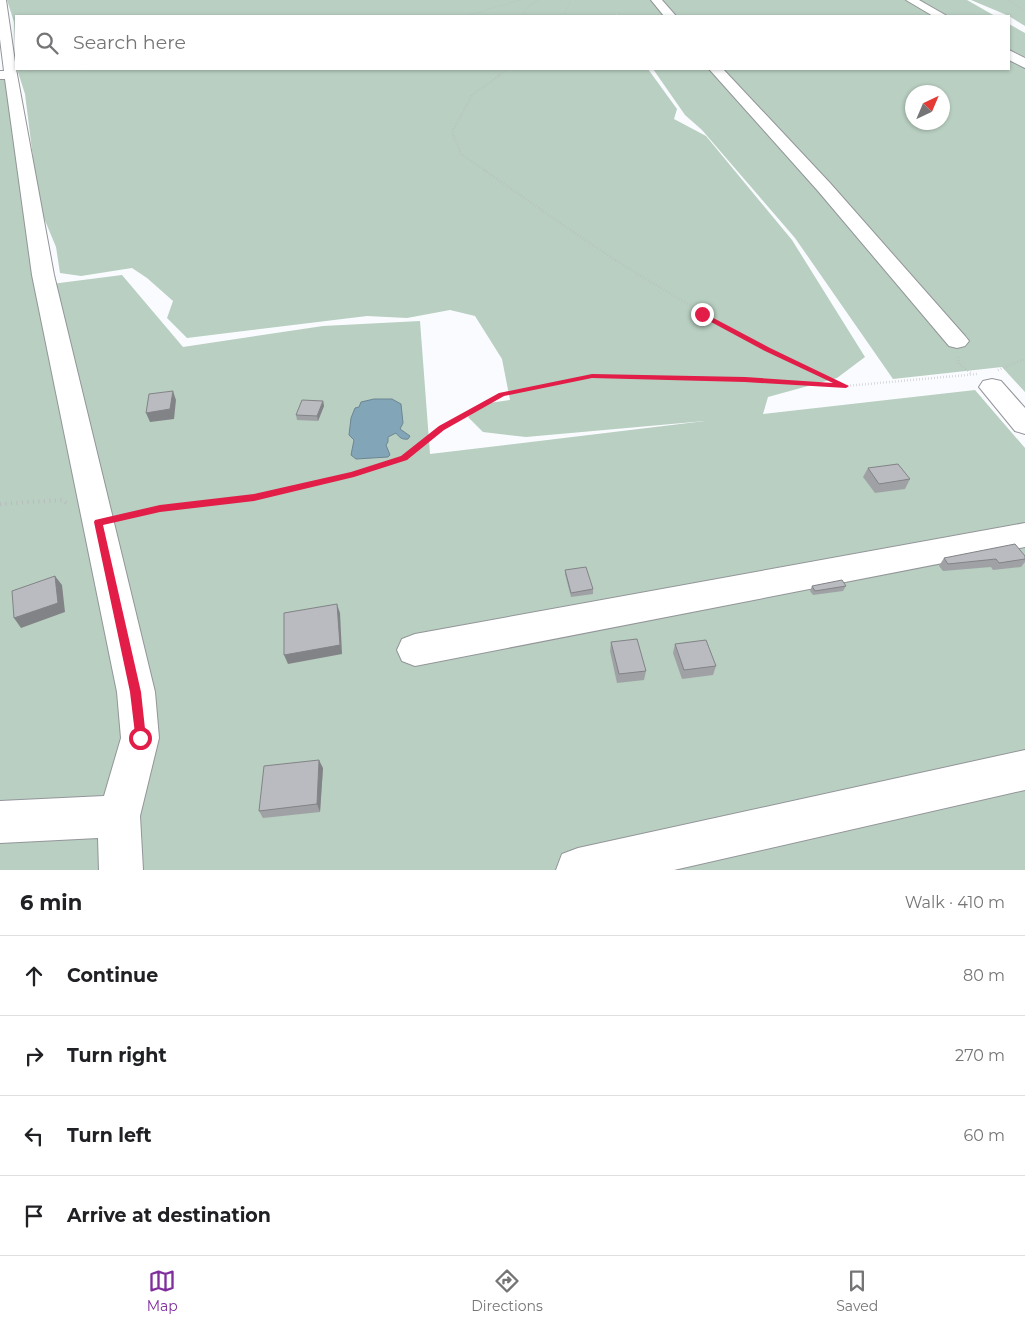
<!DOCTYPE html>
<html lang="en">
<head>
<meta charset="utf-8">
<style>
	body { margin:0; font-family:Montserrat,sans-serif; background:#f2f2f2; color:#202124 }
	.compass { position:absolute; left:905px; top:85px; width:45px; height:45px; border-radius:50%; background:#fff; box-shadow:0 1px 4px #0004; rotate:44deg }
	.stop { position:absolute; width:15px; height:15px; margin:-11px; border:4px solid #e11d48; border-radius:50%; background:#fff }
	.stop.end { background:#e11d48; border-color:#fff; box-shadow:0 1px 5px #0008 }
	.list { margin:0; padding:0; list-style:none }
	h2 { display:flex; justify-content:space-between; align-items:center; height:65px; margin:0; padding:0 20px; font-size:21px }
	h2 small { font-size:16px; font-weight:400; color:#757577 }
	.list li { display:grid; grid-template-columns:32px 1fr auto; gap:15px; align-items:center; box-sizing:border-box; height:80px; padding:0 20px; border-top:1px solid #e0e0e0 }
	.list b { display:block; font-size:19px; white-space:nowrap }
	.list em { font-size:16px; font-style:normal; color:#757577 }
	.icon { flex:none; width:28px; height:28px; fill:none; stroke:currentColor; stroke-width:2; stroke-linecap:round; stroke-linejoin:round }
	.map { position:relative; flex:none; width:1025px; height:870px; overflow:hidden }
	.search { position:absolute; background:#fff; box-shadow:0 1px 4px #0004; left:15px; right:15px; top:15px; height:55px; display:flex; align-items:center; gap:12px; box-sizing:border-box; padding:0 18px; border-radius:0px; color:#757577; font-size:19px }
	.sheet { height:385px; background:#fff }
	nav { display:flex; justify-content:space-around; align-items:center; box-sizing:border-box; height:70px; border-top:1px solid #e0e0e0; background:#fff; font-size:14px; color:#757577 }
	nav a { display:grid; justify-items:center; gap:2px }
	nav .on { color:#802d9d }
	.map>svg:first-child { display:block }
	.green { fill:#b8cfc1; fill-rule:evenodd }
	.water { fill:#83a5b8; stroke:#6d8593 }
	.lines { fill:none; stroke-linecap:round; stroke-linejoin:round }
	.minor-casing { stroke:#939599; stroke-width:2 }
	.path-far3 { stroke:#babbbf; stroke-width:1; stroke-dasharray:0.5 2; stroke-linecap:butt }
	.path-far2 { stroke:#babbbf; stroke-width:2; stroke-dasharray:0.5 2; stroke-linecap:butt }
	.path-far1 { stroke:#babbbf; stroke-width:2.5; stroke-dasharray:0.5 2.5; stroke-linecap:butt }
	.path { stroke:#babbbf; stroke-width:4; stroke-dasharray:1 4.5; stroke-linecap:butt }
	.minor { fill:#fff; fill-rule:evenodd }
	.wall { fill:#a0a1a5 }
	.shaded-wall { fill:#828386 }
	.building { fill:#babbc0; stroke:#828386 }
	.route { fill:#e11d48 }
</style>
</head>
<body>
<div class="map">
<svg width="1025" height="870" viewBox="0 0 1025 870">
	<rect width="100%" height="100%" fill="#fafbff"/>
	<path class="green" d="M7,0h960l28,16h-378l-1,-2v2h-600v46l-2,-40z
		M971,0h54v26l-16,-10z
		M1009,24l16,9v359l-23,-25 -109,12 -98,-141 -93,-108 -17,-15 -32,-46h356zM912,92h30v30h-30z
		M17,69h631l29,40 -3,10 32,17 86,104 73,117 -28,21 -69,19 -5,17 212,-24 50,58v422h-1025v-791l7,-1 29,208 86,-11 61,72 140,-21 97,-5 10,133 275,-33 -179,16 -43,-5 -15,-15 14,-13 28,-4 -8,-41 -27,-43 -25,-6 -43,8 -40,-2 -180,22 -20,-20 6,-17 -26,-23 -15,-10 -51,8 -21,-3 -4,-26 -17,-41 -14,-112z"/>
	<path class="water" d="M374,399h18l9,5 2,19 -3,6 10,7 -2,3c-6,1 -9,-2 -12,-6l-8,4v5l-2,3 4,10 -2,2 -32,2 -5,-4 3,-15 -5,-5 2,-17 4,-10 4,-1 2,-5z"/>
	<g class="lines">
		<defs>
			<path id="minor" d="M0,0h6l10,69 38,206 101,417 4,46 -19,78 3,54h-44l-1,-32 -98,5v-42l104,-5 17,-58 -4,-46 -85,-417 -27,-196h-5v-8h4l-4,-32z
				M651,0h11l14,16h-12z
				M906,0h13l28,16h-14z
				M1009,50l16,8v10l-16,-8z
				M709,69h14l107,114 135,153 4,5 -4,5 -8,2 -8,-2 -131,-155z
				M992,379l9,2 24,27v26l-10,-3 -36,-44 4,-6z
				M1025,523v24l-610,119 -13,-5 -5,-11 5,-11 13,-5z
				M1025,750v40l-351,80h-118l6,-16 16,-6z"/>
		</defs>
		<use href="#minor" class="minor-casing"/>
		<path class="path-far3" d="M1008,0l17,11
			M466,16l54,-16
			M528,16l-5,-3 7,-8 10,-5
			M566,16l-1,-4 6,-12
			M26,71l84,-2
			M498,76l10,-7"/>
		<path class="path-far2" d="M486,171l-25,-17 -9,-22 20,-37 28,-20"/>
		<path class="path-far1" d="M484,170c47,32 93,66 141,96 70,44 143,83 217,118
			M958,357l1,7 13,10
			M998,370l27,-11
			M425,441l16,-13 61,-34 90,-18 153,4 101,6 131,-12"/>
		<path class="path" d="M0,504l62,-4 7,5
			M122,517l38,-8 94,-11 97,-23 53,-17 22,-18"/>
		<use href="#minor" class="minor"/>
	</g>
	<path class="wall" d="M323,401l1,5 -6,15 -21,-1 -1,-5z
		M868,468l42,11 -5,10 -30,4 -12,-16z
		M1025,556v6l-4,5 -28,3 -2,-3 -48,4 -4,-5 5,-8z
		M565,570l28,19v5l-22,3 -6,-23z
		M812,586h34l-3,5 -30,4 -3,-4z
		M611,642l35,29 -2,9 -27,3 -7,-32z
		M675,644l41,22 -3,9 -31,4 -9,-26z
		M323,768l-3,44 -57,6 -4,-7z"/>
	<path class="shaded-wall" d="M173,391l3,9 -2,19 -24,3 -4,-9z
		M323,401l1,5 -6,15 -1,-5z
		M55,576l7,9 3,27 -44,16 -7,-10z
		M337,604l3,9 2,41 -54,10 -4,-9z
		M319,760l4,8 -3,44 -3,-8z"/>
	<path class="building" d="M173,391l-3,18 -24,4 3,-19z
		M302,400l21,1 -6,15 -21,-1z
		M898,464l12,15 -31,5 -11,-16z
		M1015,544l10,12v3l-26,4 -3,-4 -48,5 -4,-6z
		M586,567l7,22 -22,4 -6,-23z
		M55,576l3,27 -44,15 -2,-27z
		M842,580l4,6 -31,5 -3,-5z
		M337,604l3,41 -56,10v-42z
		M637,639l9,32 -27,3 -8,-32z
		M706,640l10,26 -32,4 -9,-26z
		M319,760l-2,44 -58,7 5,-45z"/>
	<path class="route" d="M702,312l68,36 79,38 -3,2 -101,-6 -153,-4 -88,18 -60,34 -37,30 -53,17 -100,24 -94,11 -57,13 38,167 5,46 -2,4 -4,2 -4,-2 -6,-50 -36,-170 1,-2 65,-15 94,-11 97,-22 50,-16 38,-30 60,-33 93,-19 153,3 88,6 -68,-32 -65,-35v-3z"/>
</svg>
<svg class="compass" viewBox="-18 -18 36 36"><path d="M0-13l5 13h-10z" fill="#e53935"/><path d="M0 13l5-13h-10z" fill="#757577"/></svg>
<div class="stop" style="left:140px;top:738px"></div>
<div class="stop end" style="left:702px;top:314px"></div>
<div class="search"><svg class="icon" aria-label="search" viewBox="0 0 24 24"><circle cx="10" cy="10" r="6"/><path d="M15 15l6 6"/></svg>Search here</div>
</div>
<section class="sheet">
<h2>6 min<small>Walk · 410 m</small></h2>
<ul class="list">
<li><svg class="icon" aria-label="ahead" viewBox="0 0 24 24"><path d="M12 20V5M6 11l6-6 6 6"/></svg><div><b>Continue</b></div><em>80 m</em></li>
<li><svg class="icon" aria-label="right" viewBox="0 0 24 24"><path d="M7 20v-9h11M14 6l5 5-5 5"/></svg><div><b>Turn right</b></div><em>270 m</em></li>
<li><svg class="icon" aria-label="left" viewBox="0 0 24 24"><path d="M17 20v-9H6M10 6l-5 5 5 5"/></svg><div><b>Turn left</b></div><em>60 m</em></li>
<li><svg class="icon" aria-label="arrive" viewBox="0 0 24 24"><path d="M6 21V4h12l-3 4 3 4H6"/></svg><div><b>Arrive at destination</b></div></li>
</ul>
</section>
<nav>
<a class="on"><svg class="icon" aria-label="map" viewBox="0 0 24 24"><path d="M3 6l6-2 6 2 6-2v14l-6 2-6-2-6 2zM9 4v14M15 6v14"/></svg>Map</a>
<a><svg class="icon" aria-label="directions" viewBox="0 0 24 24"><path d="M12 3l9 9-9 9-9-9zM9 14v-3h6M13 9l2 2-2 2"/></svg>Directions</a>
<a><svg class="icon" aria-label="saved" viewBox="0 0 24 24"><path d="M7 4h10v16l-5-4-5 4z"/></svg>Saved</a>
</nav>
</body>
</html>
